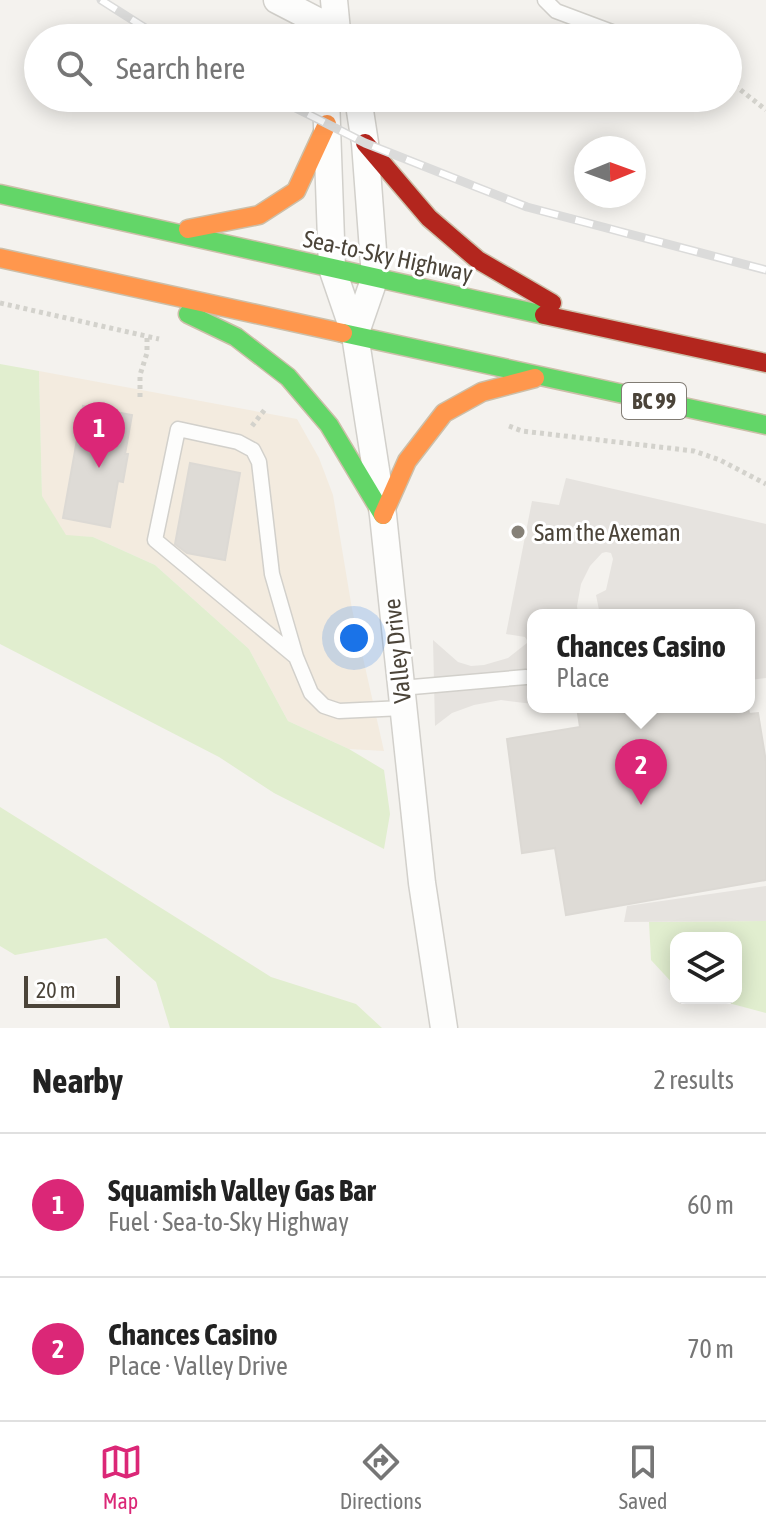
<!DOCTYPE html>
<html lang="en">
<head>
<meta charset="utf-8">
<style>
	body { margin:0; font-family:"Asap Condensed",sans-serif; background:#f2f2f2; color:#222 }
	.controls { position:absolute; right:24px; bottom:24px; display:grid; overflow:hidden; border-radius:16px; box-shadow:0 4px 20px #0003 }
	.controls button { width:72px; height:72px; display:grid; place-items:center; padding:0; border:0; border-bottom:2px solid #e0e0e0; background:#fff; color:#222; font:40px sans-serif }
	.compass { position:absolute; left:574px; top:136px; width:72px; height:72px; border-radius:50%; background:#fff; box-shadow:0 4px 20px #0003; rotate:89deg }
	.scale { position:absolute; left:24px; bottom:20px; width:96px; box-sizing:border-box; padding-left:8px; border:4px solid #4b4439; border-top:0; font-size:22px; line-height:28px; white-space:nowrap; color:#4b4439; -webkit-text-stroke:6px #fff; paint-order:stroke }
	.you { position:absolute; left:354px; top:638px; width:28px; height:28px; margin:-20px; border:6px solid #fff; border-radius:50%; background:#1a73e8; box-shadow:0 0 0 12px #1a73e833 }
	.badge { display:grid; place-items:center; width:52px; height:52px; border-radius:50%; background:#db2777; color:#fff; font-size:26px; font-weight:700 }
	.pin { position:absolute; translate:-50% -66px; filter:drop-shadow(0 2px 4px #0008) }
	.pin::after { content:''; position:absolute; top:42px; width:28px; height:24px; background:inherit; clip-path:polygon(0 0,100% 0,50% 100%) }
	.popup { position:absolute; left:527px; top:609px; width:228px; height:104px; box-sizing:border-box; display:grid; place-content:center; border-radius:16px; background:#fff; filter:drop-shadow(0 2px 6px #0005); font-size:26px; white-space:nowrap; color:#767676 }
	.popup b { font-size:30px; color:#222 }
	.popup::after { content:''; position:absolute; left:50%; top:100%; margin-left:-16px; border:16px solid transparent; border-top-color:#fff }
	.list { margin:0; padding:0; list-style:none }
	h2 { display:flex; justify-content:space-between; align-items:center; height:104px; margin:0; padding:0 32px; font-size:34px }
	h2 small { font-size:26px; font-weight:400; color:#767676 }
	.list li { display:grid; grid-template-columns:52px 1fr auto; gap:24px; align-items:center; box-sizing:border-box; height:144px; padding:0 32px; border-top:2px solid #e0e0e0 }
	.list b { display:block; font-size:30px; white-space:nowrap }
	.list p { margin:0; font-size:26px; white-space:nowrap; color:#767676 }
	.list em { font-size:26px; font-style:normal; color:#767676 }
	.icon { flex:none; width:44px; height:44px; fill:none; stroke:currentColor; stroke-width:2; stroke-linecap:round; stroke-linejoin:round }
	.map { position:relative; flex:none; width:766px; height:1028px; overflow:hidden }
	.search { position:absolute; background:#fff; box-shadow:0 4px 20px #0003; left:24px; right:24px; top:24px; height:88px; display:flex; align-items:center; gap:20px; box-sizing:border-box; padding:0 28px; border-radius:44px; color:#767676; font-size:30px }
	.sheet { height:392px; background:#fff }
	nav { display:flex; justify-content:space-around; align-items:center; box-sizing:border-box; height:112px; border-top:2px solid #e0e0e0; background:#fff; font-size:22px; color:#767676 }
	nav a { display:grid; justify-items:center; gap:4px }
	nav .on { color:#db2777 }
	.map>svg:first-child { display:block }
	.commercial { fill:#f3ebdf }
	.green { fill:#e1eecf }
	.parking { fill:#e6e3df }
	.building { fill:#dedbd6; stroke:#dcd9d4; stroke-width:2 }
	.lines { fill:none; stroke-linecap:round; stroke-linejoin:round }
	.lane-casing { stroke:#d2d0cb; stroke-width:17 }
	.street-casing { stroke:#d2d0cb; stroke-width:29 }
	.fast-casing { stroke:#ccbfa9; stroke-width:21 }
	.slow-casing { stroke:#ccbfa9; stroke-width:21 }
	.jam-casing { stroke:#ccbfa9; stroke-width:21 }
	.path { stroke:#d3d2cc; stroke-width:5; stroke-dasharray:4 4; stroke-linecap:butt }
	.lane { stroke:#fdfdfc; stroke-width:14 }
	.street { stroke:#fdfdfc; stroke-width:26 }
	.fast { stroke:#63d668; stroke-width:18 }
	.slow { stroke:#ff974d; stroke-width:18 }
	.jam { stroke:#b3261e; stroke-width:18 }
	.rail-casing { stroke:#dbdbda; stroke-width:9 }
	.rail { stroke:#fff; stroke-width:6; stroke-dasharray:18; stroke-linecap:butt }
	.poi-dot { fill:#868178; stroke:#fff; stroke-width:3 }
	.labels { text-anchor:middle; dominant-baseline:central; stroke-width:6; stroke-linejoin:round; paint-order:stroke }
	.shield { fill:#fff; stroke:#817c74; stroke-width:2 }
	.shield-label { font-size:22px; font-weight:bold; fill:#4b4439 }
	.street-label { font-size:24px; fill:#4b4439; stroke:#fff }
	.poi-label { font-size:24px; fill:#4b4439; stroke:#fff; text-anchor:start }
</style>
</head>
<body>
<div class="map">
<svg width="766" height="1028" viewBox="0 0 766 1028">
	<rect width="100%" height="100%" fill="#f4f2ee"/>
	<path class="commercial" d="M39,371l258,48 22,39 14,37 19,114 32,142 -35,-2 -61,-28 -39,-72 -94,-84 -62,-28 -27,-1 -24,-39z"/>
	<path class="green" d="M0,364l39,7 3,125 24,39 27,2 62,28 94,84 39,72 61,28 35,21 6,44 -6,35 -110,-56 -55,-36 -219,-113z
		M0,807l271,170 85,27 26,24h-212l-14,-46 -50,-44 -91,17 -15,-9z
		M766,921v92l-56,-15h26v-60h-60v49l-25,-27 -2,-38z"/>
	<path class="parking" d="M566,478l200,46v154l-17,2v-65h-149l-4,-20 10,-5 7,-31 -2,-6 -5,-1 -4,1 -12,13 -9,18 -4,22 1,9h-45v89l-32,-4 -27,5 -22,8 -17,13 -2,-86 25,22 13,4 13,-1 24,-7 19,-15v-3l-2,-3 -19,-3 26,-133 27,4z
		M766,886v35l-142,1 3,-16z"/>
	<path class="building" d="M83,406l49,9 -7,39h3l-5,28 -5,-1 -8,46 -47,-9z
		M190,463l50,10 -15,87 -38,-7 -12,-9z
		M577,707h40v4l27,-4h104l1,7 9,-1 8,49v118l-200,35 -11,-67 -33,5 -15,-114 73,-12z"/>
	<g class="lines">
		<defs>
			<path id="lane" d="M545,0l11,11 72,27
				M296,657l-141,-117 23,-111 60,13 15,8 6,12 13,112 24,83 15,36 13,13 15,5 64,-3
				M401,688l125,-11"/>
			<path id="street" d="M277,0l60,31
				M334,0l3,31 3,7
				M326,98l6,170 23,67
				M358,98l7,45 10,134 -20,58 28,180 39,368 22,145"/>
			<path id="fast" d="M0,194l544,121
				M188,314l48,23 52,40 41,48 54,90
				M343,333l423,92"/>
			<path id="slow" d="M188,229l71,-14 37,-24 31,-67
				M0,258l343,75
				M383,515l24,-54 37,-48 38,-21 53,-14"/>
			<path id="jam" d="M365,143l64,75 49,42 74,43
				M544,315l222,48"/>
		</defs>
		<use href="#lane" class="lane-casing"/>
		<use href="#street" class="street-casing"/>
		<use href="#fast" class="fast-casing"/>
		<use href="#slow" class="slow-casing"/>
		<use href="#jam" class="jam-casing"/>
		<path class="path" d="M728,80l38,30
			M0,303l159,36
			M140,397v-22l7,-22v-18
			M252,426l14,-18
			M509,426l13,5 172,20 26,9 46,24"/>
		<use href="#lane" class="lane"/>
		<use href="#street" class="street"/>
		<use href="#fast" class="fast"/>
		<use href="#slow" class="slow"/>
		<use href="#jam" class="jam"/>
		<defs>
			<path id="rail" d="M101,0l60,38
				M276,98l89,45 162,64 239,63"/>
		</defs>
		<use href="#rail" class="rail-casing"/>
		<use href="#rail" class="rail"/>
	</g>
	<circle class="poi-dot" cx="518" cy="532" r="8"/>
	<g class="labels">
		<rect class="shield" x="622" y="383" width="64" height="36" rx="6"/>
		<g class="shield-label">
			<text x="654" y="401">BC 99</text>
		</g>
		<g class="street-label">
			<text transform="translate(388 256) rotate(12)">Sea-to-Sky Highway</text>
			<text transform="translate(397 651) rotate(-96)">Valley Drive</text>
		</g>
		<g class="poi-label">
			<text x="534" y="532">Sam the Axeman</text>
		</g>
	</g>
</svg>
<div class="controls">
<button><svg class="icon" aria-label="layers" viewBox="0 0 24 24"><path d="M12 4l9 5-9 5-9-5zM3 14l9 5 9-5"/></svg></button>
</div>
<svg class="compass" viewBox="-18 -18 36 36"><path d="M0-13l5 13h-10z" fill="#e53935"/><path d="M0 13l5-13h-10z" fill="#767676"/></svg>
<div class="scale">20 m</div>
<div class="you"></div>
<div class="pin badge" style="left:99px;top:468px">1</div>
<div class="pin badge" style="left:641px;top:805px">2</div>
<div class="popup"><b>Chances Casino</b>Place</div>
<div class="search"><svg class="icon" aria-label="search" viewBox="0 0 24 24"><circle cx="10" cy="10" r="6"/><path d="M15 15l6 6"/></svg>Search here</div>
</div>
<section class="sheet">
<h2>Nearby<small>2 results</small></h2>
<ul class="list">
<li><span class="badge">1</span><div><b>Squamish Valley Gas Bar</b><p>Fuel · Sea-to-Sky Highway</p></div><em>60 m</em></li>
<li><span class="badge">2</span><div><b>Chances Casino</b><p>Place · Valley Drive</p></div><em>70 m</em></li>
</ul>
</section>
<nav>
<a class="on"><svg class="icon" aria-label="map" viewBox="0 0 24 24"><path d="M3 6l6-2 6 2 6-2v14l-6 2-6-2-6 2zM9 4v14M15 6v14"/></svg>Map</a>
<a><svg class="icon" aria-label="directions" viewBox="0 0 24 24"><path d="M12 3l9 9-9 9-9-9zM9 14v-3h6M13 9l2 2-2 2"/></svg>Directions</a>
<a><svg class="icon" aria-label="saved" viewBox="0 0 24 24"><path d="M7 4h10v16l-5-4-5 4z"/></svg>Saved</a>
</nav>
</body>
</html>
